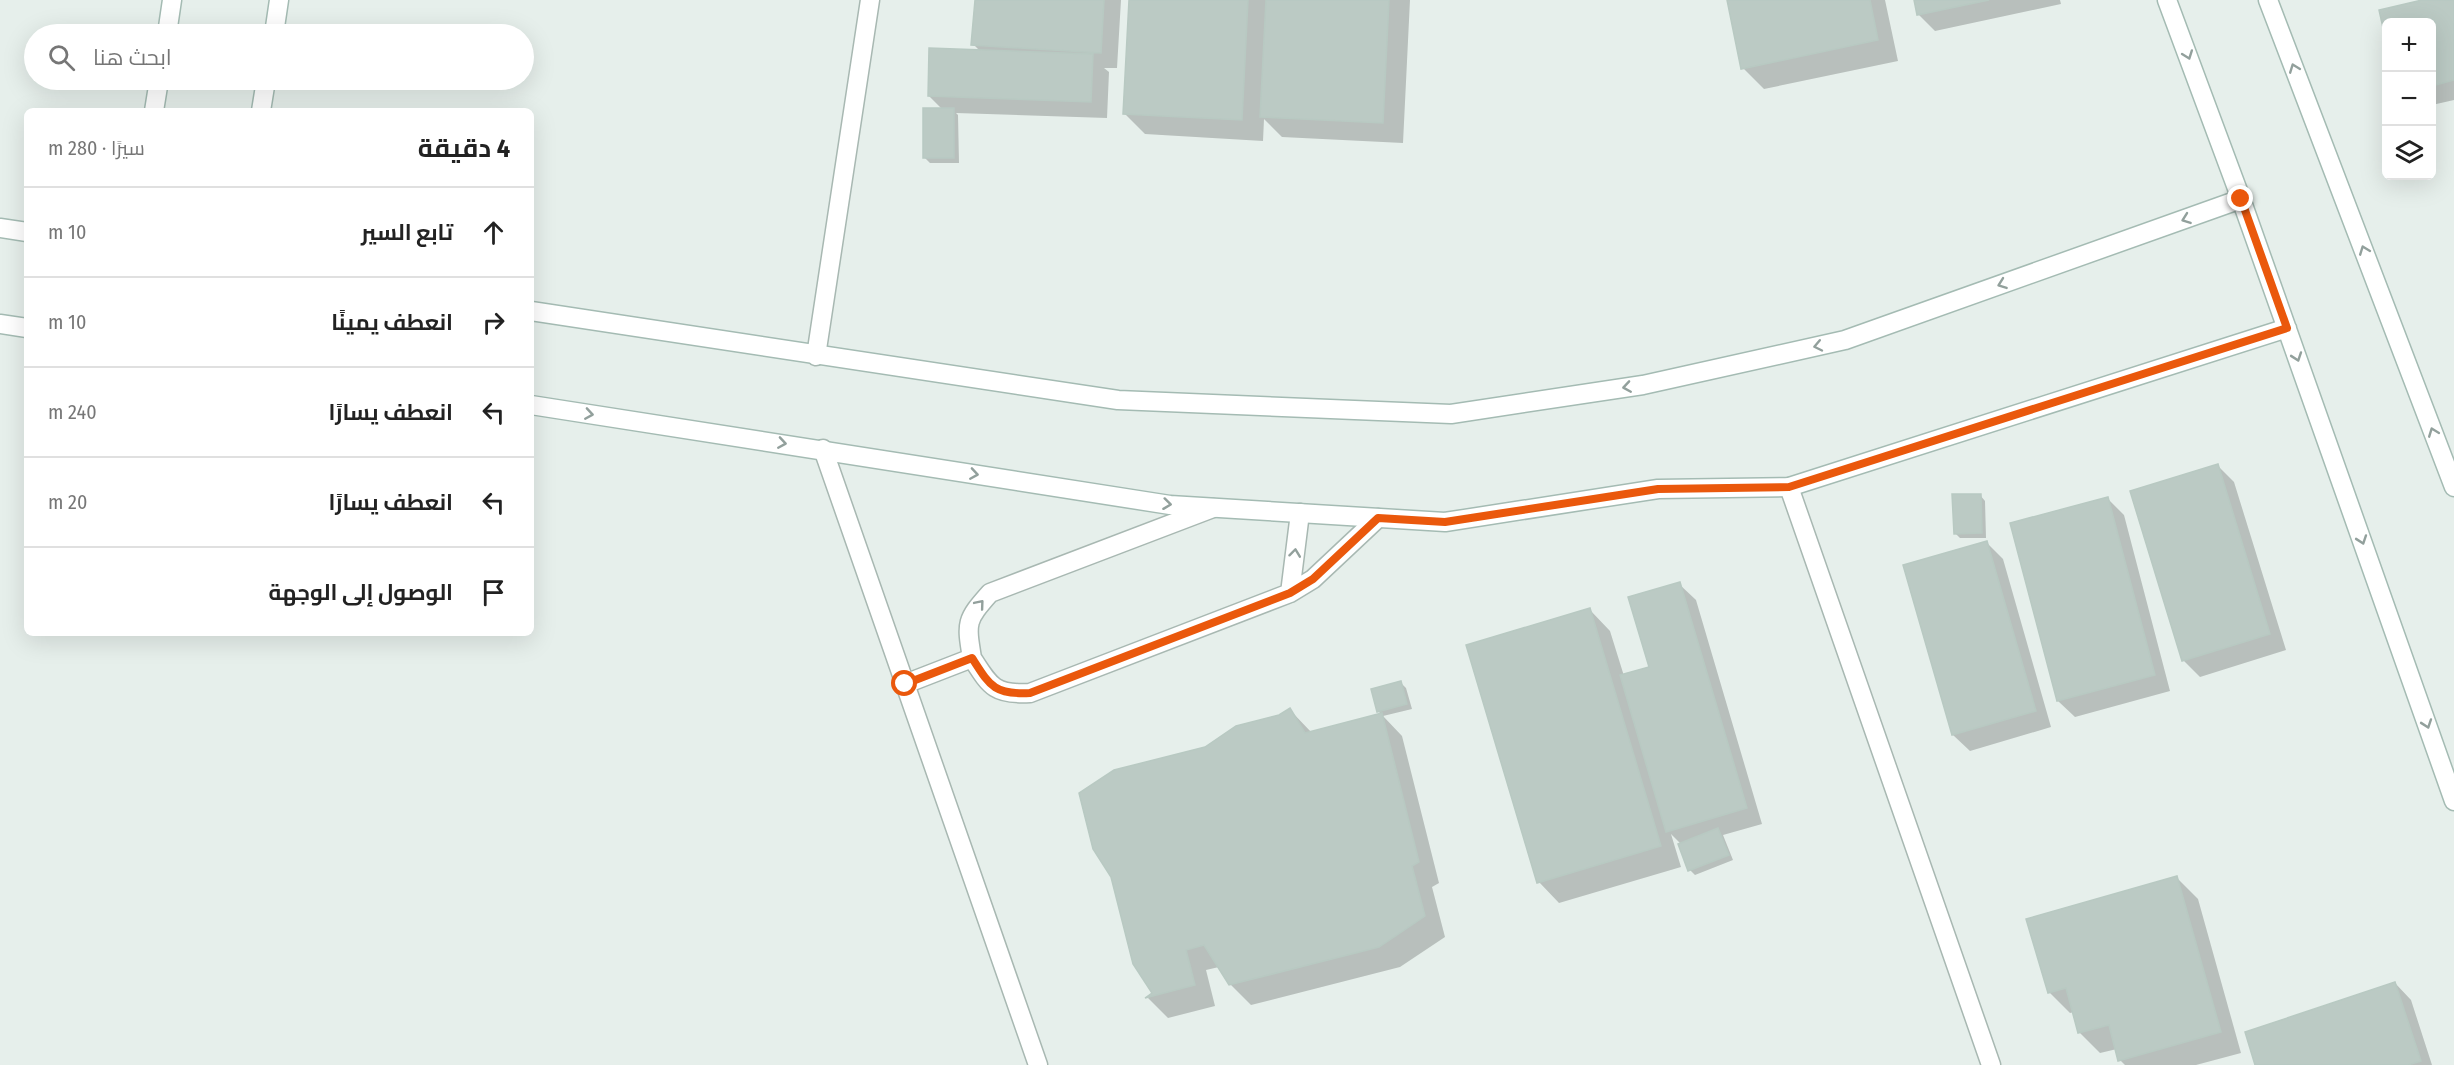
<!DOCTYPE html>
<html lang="ar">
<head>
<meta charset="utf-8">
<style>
	body { margin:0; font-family:"Fira Sans Condensed",Cairo,sans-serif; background:#f6f6f6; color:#222; direction:rtl }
	.controls { position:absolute; right:18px; top:18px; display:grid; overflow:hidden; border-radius:9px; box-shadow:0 6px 24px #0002 }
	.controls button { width:54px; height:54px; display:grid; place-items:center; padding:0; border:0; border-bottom:2px solid #e0e0e0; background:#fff; color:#222; font:30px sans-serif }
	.stop { position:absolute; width:18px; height:18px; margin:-14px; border:4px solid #ea580c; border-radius:50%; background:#fff }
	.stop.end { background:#ea580c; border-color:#fff; box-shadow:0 2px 6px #0008 }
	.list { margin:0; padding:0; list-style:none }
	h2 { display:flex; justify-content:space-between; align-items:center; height:78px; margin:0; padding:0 24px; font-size:26px }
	h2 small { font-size:20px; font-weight:400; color:#767676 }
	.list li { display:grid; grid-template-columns:39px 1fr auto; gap:18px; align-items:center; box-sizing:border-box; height:90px; padding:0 24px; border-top:2px solid #e0e0e0 }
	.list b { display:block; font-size:22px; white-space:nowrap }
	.list em { font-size:20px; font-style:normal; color:#767676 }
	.icon { flex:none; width:33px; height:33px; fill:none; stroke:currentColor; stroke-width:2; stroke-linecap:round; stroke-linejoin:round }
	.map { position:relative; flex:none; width:2454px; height:1065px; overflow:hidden; direction:ltr }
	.search { position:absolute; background:#fff; box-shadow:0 6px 24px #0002; left:24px; top:24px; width:510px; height:66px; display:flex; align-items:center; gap:15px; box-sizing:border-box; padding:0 21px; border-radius:33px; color:#767676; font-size:22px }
	.panel { position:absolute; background:#fff; box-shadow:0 6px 24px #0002; left:24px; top:108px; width:510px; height:528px; border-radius:9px; direction:rtl }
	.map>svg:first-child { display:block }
	.shadow { fill:#0003 }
	.building { fill:#bbcac4; stroke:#b8c9c2; stroke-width:1.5 }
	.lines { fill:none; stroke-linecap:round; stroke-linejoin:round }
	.lane-casing { stroke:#a8b8b2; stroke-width:21 }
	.street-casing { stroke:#a8b8b2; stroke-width:21 }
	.secondary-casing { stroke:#a4bbb3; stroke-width:21 }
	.lane { stroke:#fff; stroke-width:18 }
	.street { stroke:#fff; stroke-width:18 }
	.secondary { stroke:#fff; stroke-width:18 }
	.oneway { stroke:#92a09c }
	.route { stroke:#ea580c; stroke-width:8 }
</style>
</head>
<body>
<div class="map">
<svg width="2454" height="1065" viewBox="0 0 2454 1065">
	<rect width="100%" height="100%" fill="#e6efeb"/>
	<path class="shadow" d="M976,0h145l-4,68h-13l5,4 -2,46 -151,-5 2,2 1,48h-29l-5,-5 18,-48 -14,-14 52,-44 -8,-8z
		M1130,0h280l-7,143 -121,-6 -18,-18 -1,22 -118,-7 -20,-20z
		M1729,0h156l13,61 -134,28 -21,-21z
		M1915,0h145l1,4 -126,27 -17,-17z
		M2429,0h25v100l-22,5v-83h-46v12l-5,-23z
		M2218,466l16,16 52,168 -86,27 -16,-16 -52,-169z
		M1980,495l5,6 1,37h-26l-5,-5z
		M2107,498l17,17 46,176 -95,26 -17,-16 -46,-177z
		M1986,542l17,17 48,168 -81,24 -17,-16z
		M1679,584l17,16 66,224 -39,11 10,25 -38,15 -5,-5 -8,-25 -11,-11 10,33 -122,36 -20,-21 51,-272 20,21 14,45 27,-8z
		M1401,683l5,5 6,21 -29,7 19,20 37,147 -7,4 13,50 -45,30 -149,38 -21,-21 -11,-17 -13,3 9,36 -47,12 -20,-20 6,-5 52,-245 84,-38 22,23 70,-18 -4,-4z
		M2177,878l21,21 43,154 -45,12h-71l-5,-5 -3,-11 -17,4 -20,-20 -6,-21 -4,1 -21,-21z
		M2395,983l16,17 21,65h-175z"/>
	<path class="building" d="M975,0h129l-3,53 -130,-8z
		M1129,0h119l-6,120 -119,-6z
		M1266,0h123l-6,123 -123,-6z
		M1727,0h143l8,40 -137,29z
		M1914,0h75l-72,15z
		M2422,0h32v80l-22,6v-64h-46v19l-7,-31z
		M929,48l164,6 -2,48 -163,-6z
		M923,108h31v50h-31z
		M2218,464l52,170 -88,27 -52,-170z
		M1952,494h29l1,39 -28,1z
		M2108,497l47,178 -98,26 -47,-178z
		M1987,541l49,170 -84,24 -49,-170z
		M1680,582l67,226 -81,24 -46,-157 29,-8 -21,-70z
		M1590,608l71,238 -124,37 -71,-238z
		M1401,681l6,23 -30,8 -6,-23z
		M1290,708l15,25 77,-20 37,149 -7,4 13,50 -46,31 -150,38 -25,-40 -18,5 9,35 -50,13 7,-5 -19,-29 -22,-87 -18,-28 -14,-56 35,-23 91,-23 31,-21 43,-11z
		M1718,828l11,27 -41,16 -10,-27z
		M2177,876l44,156 -103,29 -9,-36 -31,8 -12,-45 -18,5 -22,-74z
		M2395,982l26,79 -13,4h-153l-10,-33z"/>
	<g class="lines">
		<defs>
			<path id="lane" d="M1290,593l10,-80
				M972,658c-6,-36 -6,-38 18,-65l223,-85
				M905,684l67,-26c18,28 22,37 58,35l260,-100 23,-14 65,-61"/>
			<path id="street" d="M816,356l54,-356
				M823,449l215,616
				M1789,487l202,578"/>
			<path id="secondary" d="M2167,0l74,199 213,602
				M2268,0l186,487
				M167,34l5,-34
				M274,34l5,-34
				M154,111l5,-31
				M261,111l5,-31
				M0,228l27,4
				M531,311l587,89 333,14 192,-29 202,-45 396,-141
				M0,324l27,4
				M531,405l639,100 275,17 213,-33 131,-2 498,-159"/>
		</defs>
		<use href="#lane" class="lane-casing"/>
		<use href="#street" class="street-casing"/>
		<use href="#secondary" class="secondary-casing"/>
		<use href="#lane" class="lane"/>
		<use href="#street" class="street"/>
		<use href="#secondary" class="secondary"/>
	</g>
	<defs><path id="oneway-chevron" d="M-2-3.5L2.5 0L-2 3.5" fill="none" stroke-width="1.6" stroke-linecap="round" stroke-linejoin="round" transform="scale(1.5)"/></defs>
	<g class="oneway">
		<use href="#oneway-chevron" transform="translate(2188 55) rotate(70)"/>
		<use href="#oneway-chevron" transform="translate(2294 68) rotate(-111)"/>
		<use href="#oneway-chevron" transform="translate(2186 219) rotate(160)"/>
		<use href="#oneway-chevron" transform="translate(2364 250) rotate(-111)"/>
		<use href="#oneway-chevron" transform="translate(2002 284) rotate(160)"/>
		<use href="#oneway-chevron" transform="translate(1818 346) rotate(168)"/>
		<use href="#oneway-chevron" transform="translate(2297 357) rotate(71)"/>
		<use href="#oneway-chevron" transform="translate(1627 387) rotate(171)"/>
		<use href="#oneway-chevron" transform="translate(589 414) rotate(9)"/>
		<use href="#oneway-chevron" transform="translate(2433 432) rotate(-111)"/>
		<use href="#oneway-chevron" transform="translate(782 443) rotate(9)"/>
		<use href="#oneway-chevron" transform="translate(974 474) rotate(9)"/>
		<use href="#oneway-chevron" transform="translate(1167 504) rotate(7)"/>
		<use href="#oneway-chevron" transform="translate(2362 540) rotate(71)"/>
		<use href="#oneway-chevron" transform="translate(1295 553) rotate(-83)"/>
		<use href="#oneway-chevron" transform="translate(980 604) rotate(-50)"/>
		<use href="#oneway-chevron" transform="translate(2427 724) rotate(71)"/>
	</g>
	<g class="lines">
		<path class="route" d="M905,684l67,-26c18,28 22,37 58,35l260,-100 23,-14 65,-61 67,4 213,-33 131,-2 498,-159 -46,-129"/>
	</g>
</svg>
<div class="controls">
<button>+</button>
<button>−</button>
<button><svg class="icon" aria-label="layers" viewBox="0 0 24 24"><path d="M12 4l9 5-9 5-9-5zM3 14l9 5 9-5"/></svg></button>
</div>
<div class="stop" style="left:905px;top:684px"></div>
<div class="stop end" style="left:2241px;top:199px"></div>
<div class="search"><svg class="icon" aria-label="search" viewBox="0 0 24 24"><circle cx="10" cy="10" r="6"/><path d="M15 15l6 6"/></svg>ابحث هنا</div>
<section class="panel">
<h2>4 دقيقة<small>سيرًا · 280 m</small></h2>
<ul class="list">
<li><svg class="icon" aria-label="ahead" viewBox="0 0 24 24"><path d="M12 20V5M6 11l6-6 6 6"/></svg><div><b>تابع السير</b></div><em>10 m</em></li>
<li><svg class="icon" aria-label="right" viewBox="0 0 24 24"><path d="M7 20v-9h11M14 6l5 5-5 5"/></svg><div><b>انعطف يمينًا</b></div><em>10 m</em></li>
<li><svg class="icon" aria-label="left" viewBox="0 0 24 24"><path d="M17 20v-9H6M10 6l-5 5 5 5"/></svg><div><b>انعطف يسارًا</b></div><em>240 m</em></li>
<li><svg class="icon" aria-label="left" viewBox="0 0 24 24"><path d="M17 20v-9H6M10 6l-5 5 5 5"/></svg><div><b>انعطف يسارًا</b></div><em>20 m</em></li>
<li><svg class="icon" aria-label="arrive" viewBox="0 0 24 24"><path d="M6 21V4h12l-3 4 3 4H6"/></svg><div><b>الوصول إلى الوجهة</b></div></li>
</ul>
</section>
</div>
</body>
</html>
